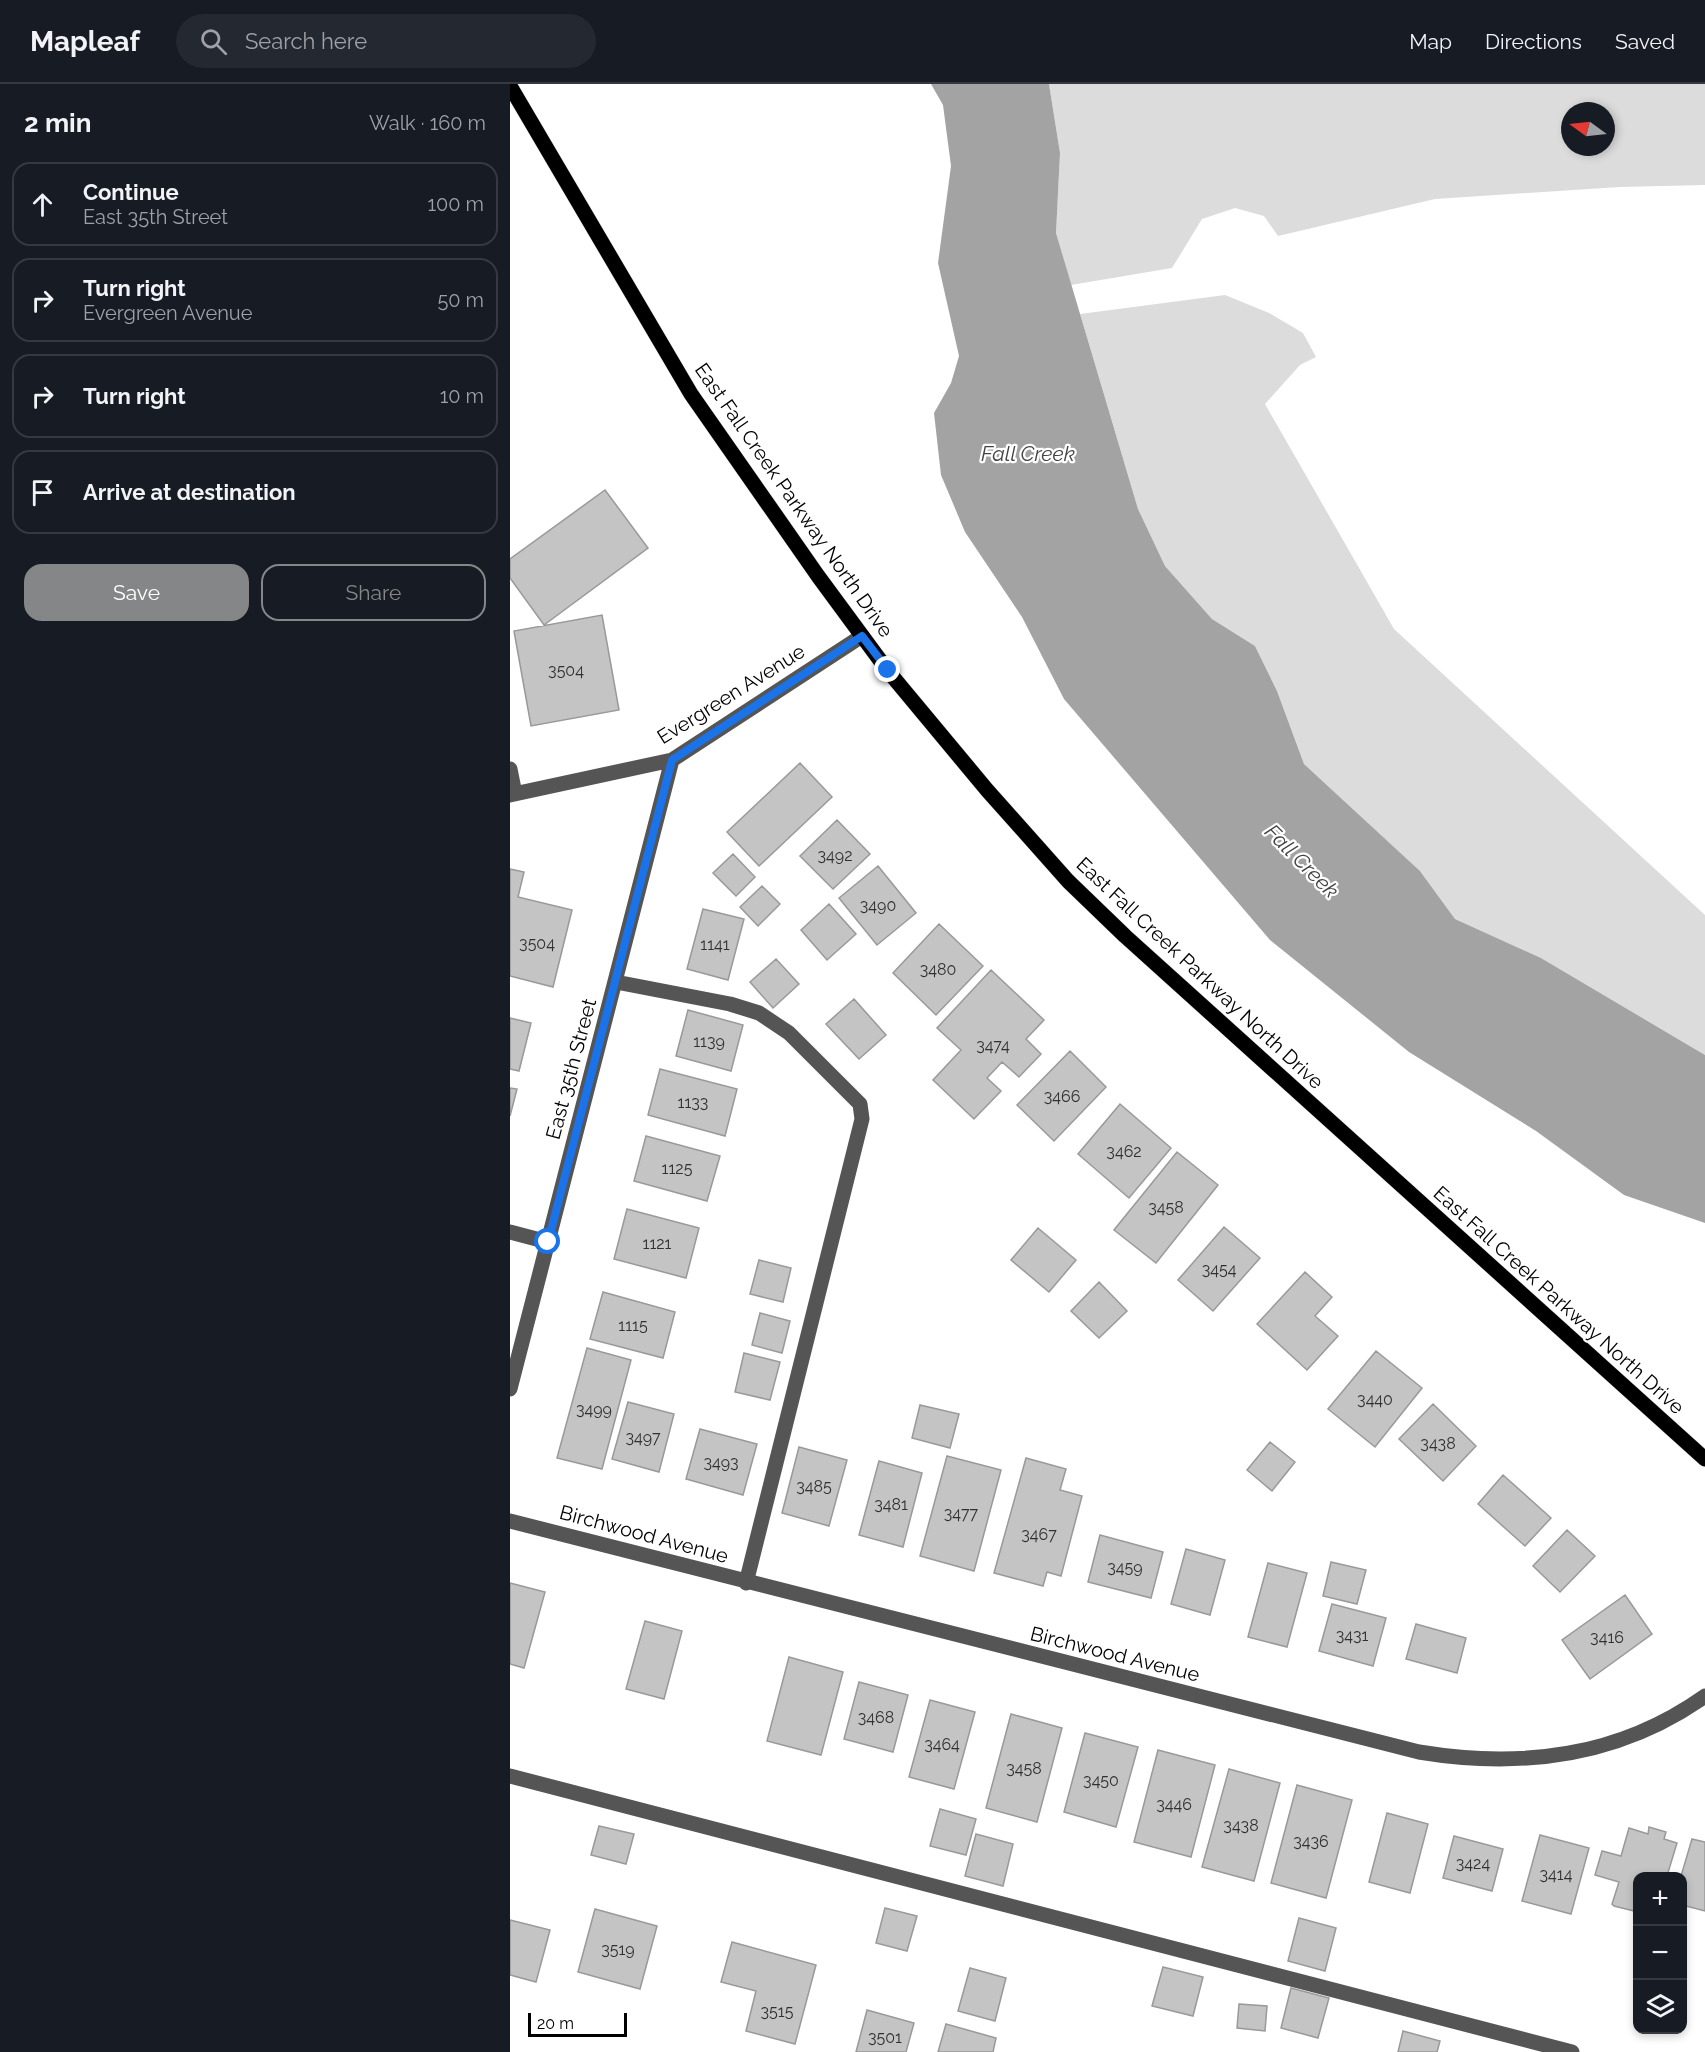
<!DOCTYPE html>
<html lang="en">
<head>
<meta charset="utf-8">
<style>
	body { margin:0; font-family:Raleway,sans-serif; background:#242831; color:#f1f3f6 }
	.controls { position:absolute; right:18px; bottom:18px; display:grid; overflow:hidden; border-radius:12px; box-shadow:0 3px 9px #0003 }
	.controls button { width:54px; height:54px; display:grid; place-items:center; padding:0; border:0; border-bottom:2px solid #363941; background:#171b24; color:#f1f3f6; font:30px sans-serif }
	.compass { position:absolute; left:1051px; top:18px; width:54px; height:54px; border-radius:50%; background:#171b24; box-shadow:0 3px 9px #0003; rotate:285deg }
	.scale { position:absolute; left:18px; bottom:15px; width:99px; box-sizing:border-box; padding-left:6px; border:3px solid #000; border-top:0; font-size:16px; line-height:21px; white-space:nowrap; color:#000; -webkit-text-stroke:4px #fff; paint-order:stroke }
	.stop { position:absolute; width:18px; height:18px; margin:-14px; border:4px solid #1a73e8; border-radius:50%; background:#fff }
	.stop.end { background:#1a73e8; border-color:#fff; box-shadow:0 2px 6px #0008 }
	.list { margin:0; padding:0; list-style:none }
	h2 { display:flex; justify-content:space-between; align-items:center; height:78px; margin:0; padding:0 24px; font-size:26px }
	h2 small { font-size:20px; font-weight:400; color:#9ea1a6 }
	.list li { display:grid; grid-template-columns:39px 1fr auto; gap:18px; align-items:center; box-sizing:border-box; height:84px; margin:0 12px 12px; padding:0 12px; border:2px solid #363941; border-radius:18px }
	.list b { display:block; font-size:22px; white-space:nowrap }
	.list p { margin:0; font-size:20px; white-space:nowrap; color:#9ea1a6 }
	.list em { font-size:20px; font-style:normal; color:#9ea1a6 }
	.actions { display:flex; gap:12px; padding:18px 24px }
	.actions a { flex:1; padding:14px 0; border:2px solid #858687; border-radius:18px; text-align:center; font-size:21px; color:#858687 }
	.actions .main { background:#858687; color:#fff }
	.icon { flex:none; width:33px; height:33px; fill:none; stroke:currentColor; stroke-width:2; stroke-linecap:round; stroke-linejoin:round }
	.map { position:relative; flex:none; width:1195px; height:1968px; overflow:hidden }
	header { display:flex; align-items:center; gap:36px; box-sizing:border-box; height:84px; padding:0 30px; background:#171b24; border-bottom:2px solid #363941 }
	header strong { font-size:28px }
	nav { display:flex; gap:33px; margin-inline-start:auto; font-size:21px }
	.search { width:420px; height:54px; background:#242831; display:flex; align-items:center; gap:15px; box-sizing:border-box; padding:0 21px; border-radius:33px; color:#9ea1a6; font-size:22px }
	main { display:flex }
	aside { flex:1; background:#171b24 }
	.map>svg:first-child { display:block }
	.green { fill:#dcdcdc; fill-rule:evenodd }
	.water { fill:#a3a3a3 }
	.building { fill:#c4c4c4; stroke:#999; stroke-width:1.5 }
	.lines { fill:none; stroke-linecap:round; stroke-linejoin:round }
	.major-casing { stroke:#dbdbdb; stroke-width:16 }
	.minor { stroke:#555; stroke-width:15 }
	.major { stroke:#000; stroke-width:15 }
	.route { stroke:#1a73e8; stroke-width:8 }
	.labels { text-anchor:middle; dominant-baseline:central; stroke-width:4.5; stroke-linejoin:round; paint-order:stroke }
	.number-label { font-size:16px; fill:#313131 }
	.street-label { font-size:20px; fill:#000; stroke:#fff }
	.water-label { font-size:21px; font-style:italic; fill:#444; stroke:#fff }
</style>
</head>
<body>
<header>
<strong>Mapleaf</strong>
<div class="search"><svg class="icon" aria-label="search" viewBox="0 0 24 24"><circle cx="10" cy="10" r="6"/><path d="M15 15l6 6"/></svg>Search here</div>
<nav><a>Map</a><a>Directions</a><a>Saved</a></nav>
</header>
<main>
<aside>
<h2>2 min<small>Walk · 160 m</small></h2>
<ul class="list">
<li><svg class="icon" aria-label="ahead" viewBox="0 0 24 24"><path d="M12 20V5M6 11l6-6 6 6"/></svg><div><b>Continue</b><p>East 35th Street</p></div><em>100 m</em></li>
<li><svg class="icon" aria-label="right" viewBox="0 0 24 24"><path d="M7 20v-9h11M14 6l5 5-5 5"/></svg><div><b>Turn right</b><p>Evergreen Avenue</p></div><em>50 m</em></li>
<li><svg class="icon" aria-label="right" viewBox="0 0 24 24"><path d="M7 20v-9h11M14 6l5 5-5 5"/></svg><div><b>Turn right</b></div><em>10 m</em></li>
<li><svg class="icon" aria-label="arrive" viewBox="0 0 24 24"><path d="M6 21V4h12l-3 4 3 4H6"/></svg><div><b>Arrive at destination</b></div></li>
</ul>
<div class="actions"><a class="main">Save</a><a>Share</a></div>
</aside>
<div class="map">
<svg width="1195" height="1968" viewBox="0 0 1195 1968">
	<rect width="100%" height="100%" fill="#fff"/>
	<path class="green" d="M539,0h656v101l-85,2 -185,12 -157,37 -14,-20 -29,-8 -33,11 -30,49 -101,17 -15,-52 4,-80zM1060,27h36v36h-36z
		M715,211l44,18 34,20 13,24 -16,8 -35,39 129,225 311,286v140l-164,-97 -86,-39 -35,-48 -116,-107 -27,-73 -22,-45 -43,-27 -47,-53 -27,-57 -58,-195z"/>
	<path class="water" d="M421,0h118l11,69 -4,80 82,276 27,57 47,53 43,27 22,45 27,73 116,107 35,48 86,39 164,97v168l-81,-28 -88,-64 -127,-79 -139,-112 -206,-241 -42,-82 -57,-85 -24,-57 -7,-62 17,-30 8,-27 -21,-93 13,-97 -8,-61z"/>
	<path class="building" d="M95,406l43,58 -104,77 -34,-47v-19z
		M92,531l17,95 -88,16 -17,-95z
		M290,679l32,34 -73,69 -32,-34z
		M327,736l33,34 -37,35 -33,-33z
		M223,770l22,23 -19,19 -23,-23z
		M368,782l38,47 -39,32 -38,-47z
		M0,785l14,3 -6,25 54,13 -19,77 -43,-11z
		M252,802l18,18 -22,22 -18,-19z
		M319,820l27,30 -29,26 -26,-30z
		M193,825l41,10 -16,61 -41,-11z
		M429,840l44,42 -47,49 -43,-42z
		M266,875l23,25 -26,24 -23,-26z
		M481,886l53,50 -18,19 15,15 -22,23 -17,-15 -15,16 14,13 -27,28 -41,-39 28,-30 -24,-22z
		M344,915l32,36 -27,24 -33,-35z
		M178,926l55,15 -12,46 -55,-15z
		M0,934l21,5 -12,48 -9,-2z
		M560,967l36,36 -52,54 -37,-36z
		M150,985l77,20 -12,47 -77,-21z
		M0,1004l7,1 -7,27z
		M610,1020l51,44 -42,50 -51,-44z
		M136,1052l74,20 -13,45 -73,-20z
		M667,1068l41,33 -62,78 -42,-33z
		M117,1125l72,19 -13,50 -72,-19z
		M714,1143l36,31 -47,53 -35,-31z
		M528,1144l38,32 -27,32 -38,-32z
		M249,1176l32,8 -8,34 -33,-8z
		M795,1188l27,25 -17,19 23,20 -31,34 -50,-46z
		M589,1198l28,29 -28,27 -28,-27z
		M93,1208l72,20 -12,46 -73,-19z
		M250,1229l30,8 -8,32 -30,-8z
		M77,1264l44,12 -29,109 -45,-11z
		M866,1267l46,37 -47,59 -47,-38z
		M234,1269l36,9 -10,38 -35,-8z
		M118,1318l46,12 -15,58 -47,-13z
		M923,1320l43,42 -33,35 -44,-42z
		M410,1321l39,9 -9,34 -38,-10z
		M190,1345l57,15 -14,51 -57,-16z
		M760,1358l25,20 -23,29 -25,-21z
		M289,1363l48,13 -18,66 -47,-13z
		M437,1372l54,14 -27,101 -54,-15z
		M516,1374l40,11 -6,21 22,6 -21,80 -14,-4 -4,14 -49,-13z
		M369,1377l43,12 -19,74 -44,-12z
		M993,1391l48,43 -26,28 -47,-42z
		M1057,1446l28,26 -35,36 -27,-26z
		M590,1451l63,17 -12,46 -63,-16z
		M676,1465l39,11 -15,55 -39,-11z
		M821,1478l35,8 -9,34 -34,-8z
		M758,1479l39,10 -20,74 -39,-10z
		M0,1499l35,9 -21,76 -14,-4z
		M1115,1511l27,39 -62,45 -28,-39z
		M822,1520l54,14 -13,48 -54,-15z
		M135,1537l37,10 -18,68 -38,-10z
		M906,1540l50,14 -9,35 -51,-14z
		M279,1573l54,15 -22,83 -54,-14z
		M349,1598l49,13 -15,57 -49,-13z
		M420,1616l45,12 -21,77 -45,-12z
		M501,1630l51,14 -25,94 -51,-14z
		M575,1649l53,14 -22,80 -52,-15z
		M648,1666l57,15 -24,92 -57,-15z
		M719,1685l51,14 -26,98 -52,-14z
		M787,1701l55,15 -26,98 -55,-15z
		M430,1725l36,10 -10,36 -36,-9z
		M877,1729l41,11 -18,69 -41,-11z
		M89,1742l35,8 -8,30 -35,-9z
		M1139,1743l17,5 -2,7 13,4 -10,33h-29v36l-24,-6 -2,-2 7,-22 -24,-7 7,-24 19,5 8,-28 19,6z
		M466,1750l37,10 -10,42 -38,-10z
		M1030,1751l49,13 -18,66 -49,-13z
		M944,1752l49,13 -11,42 -49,-13z
		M1182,1755l13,3v69l-23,-6 -1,-29z
		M375,1824l32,8 -10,35 -31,-8z
		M85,1825l62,17 -17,63 -62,-17z
		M789,1834l37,10 -11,43 -37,-10z
		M0,1836l40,10 -14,52 -26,-7z
		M222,1858l84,23 -21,79 -49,-13 10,-40 -35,-9z
		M653,1883l40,10 -10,39 -41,-10z
		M460,1884l36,10 -11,43 -37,-10z
		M781,1904l38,10 -11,40 -37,-10z
		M729,1920l28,2 -2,25 -28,-3z
		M357,1926l47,13 -8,29h-50z
		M436,1940l50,14 -3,14h-55z
		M893,1947l37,10 -3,11h-39z"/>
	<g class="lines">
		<defs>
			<path id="major" d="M0,2l181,308 127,182 70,95 99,119 81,91 57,55 580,523"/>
		</defs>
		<use href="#major" class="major-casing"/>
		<path class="minor" d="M0,685l5,25
			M0,711l162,-35 190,-124
			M106,898l114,22 29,9 30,20 71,71 2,15 -116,464
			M0,1148l38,10
			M0,1305l162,-629
			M0,1437l909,231c103,17 200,5 286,-56
			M0,1692l1062,276"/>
		<use href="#major" class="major"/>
	</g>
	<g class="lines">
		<path class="route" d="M38,1158l124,-482 190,-124 26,34"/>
	</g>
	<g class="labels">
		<g class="number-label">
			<text x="56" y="586">3504</text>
			<text x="325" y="771">3492</text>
			<text x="368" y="821">3490</text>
			<text x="27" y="859">3504</text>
			<text x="205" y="860">1141</text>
			<text x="428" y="885">3480</text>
			<text x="199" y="957">1139</text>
			<text x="483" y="961">3474</text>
			<text x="552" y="1012">3466</text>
			<text x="183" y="1018">1133</text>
			<text x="614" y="1067">3462</text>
			<text x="167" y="1084">1125</text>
			<text x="656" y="1123">3458</text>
			<text x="147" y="1159">1121</text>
			<text x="709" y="1185">3454</text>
			<text x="123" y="1241">1115</text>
			<text x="865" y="1315">3440</text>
			<text x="84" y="1325">3499</text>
			<text x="133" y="1353">3497</text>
			<text x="928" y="1359">3438</text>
			<text x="211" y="1378">3493</text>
			<text x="304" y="1402">3485</text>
			<text x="381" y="1420">3481</text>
			<text x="451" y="1429">3477</text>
			<text x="529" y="1450">3467</text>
			<text x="615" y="1483">3459</text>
			<text x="842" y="1551">3431</text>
			<text x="1097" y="1553">3416</text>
			<text x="366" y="1633">3468</text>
			<text x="432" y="1660">3464</text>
			<text x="514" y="1684">3458</text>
			<text x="591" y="1696">3450</text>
			<text x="664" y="1720">3446</text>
			<text x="731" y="1741">3438</text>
			<text x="801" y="1757">3436</text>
			<text x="963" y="1779">3424</text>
			<text x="1046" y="1790">3414</text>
			<text x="108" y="1865">3519</text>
			<text x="267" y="1927">3515</text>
			<text x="375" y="1953">3501</text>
		</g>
		<g class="street-label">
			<text transform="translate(284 416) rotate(55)">East Fall Creek Parkway North Drive</text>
			<text transform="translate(221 610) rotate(-32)">Evergreen Avenue</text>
			<text transform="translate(690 889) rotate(43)">East Fall Creek Parkway North Drive</text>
			<text transform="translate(61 985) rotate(-75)">East 35th Street</text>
			<text transform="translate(1049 1216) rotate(42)">East Fall Creek Parkway North Drive</text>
			<text transform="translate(134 1450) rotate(15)">Birchwood Avenue</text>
			<text transform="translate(605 1570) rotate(14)">Birchwood Avenue</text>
		</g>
		<g class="water-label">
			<text x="518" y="369">Fall Creek</text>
			<text transform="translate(792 777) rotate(45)">Fall Creek</text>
		</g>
	</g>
</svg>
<div class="controls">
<button>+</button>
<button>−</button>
<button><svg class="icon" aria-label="layers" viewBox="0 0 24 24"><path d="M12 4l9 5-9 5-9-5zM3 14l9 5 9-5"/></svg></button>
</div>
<svg class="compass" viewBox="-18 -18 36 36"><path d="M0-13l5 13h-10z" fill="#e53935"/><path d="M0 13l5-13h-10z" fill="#9ea1a6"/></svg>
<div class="scale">20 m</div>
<div class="stop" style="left:38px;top:1158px"></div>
<div class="stop end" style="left:378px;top:586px"></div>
</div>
</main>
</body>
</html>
